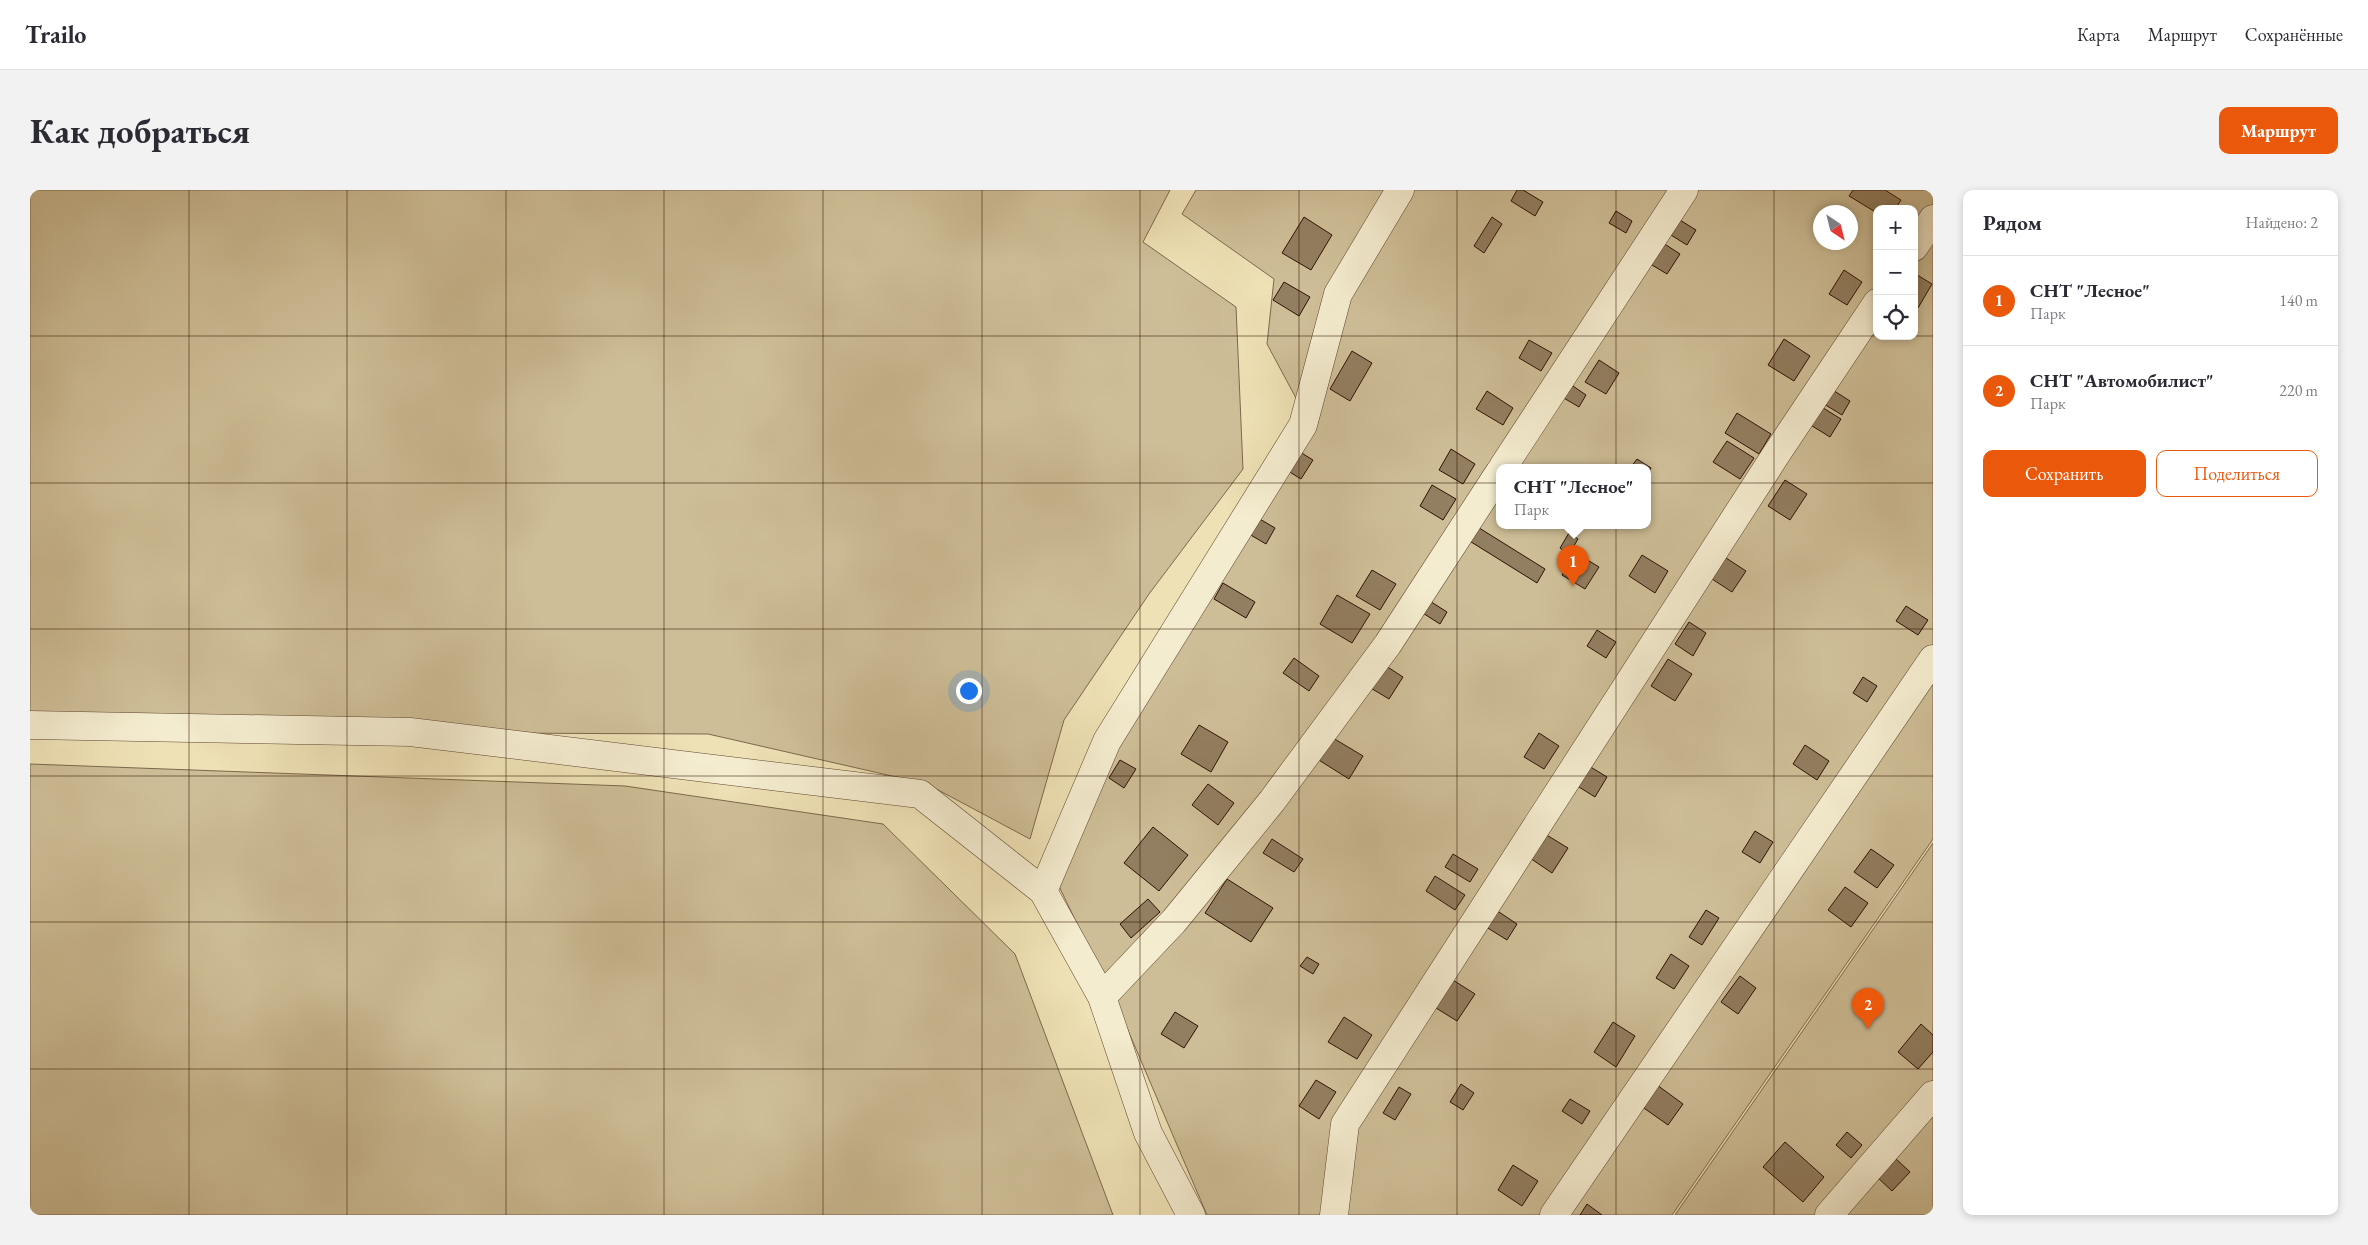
<!DOCTYPE html>
<html lang="ru">
<head>
<meta charset="utf-8">
<style>
	body { margin:0; font-family:"EB Garamond",serif; background:#f2f2f3; color:#2b2b33 }
	.controls { position:absolute; right:15px; top:15px; display:grid; overflow:hidden; border-radius:10px; box-shadow:0 2px 8px #0003 }
	.controls button { width:45px; height:45px; display:grid; place-items:center; padding:0; border:0; border-bottom:1px solid #e1e1e2; background:#fff; color:#2b2b33; font:25px sans-serif }
	.compass { position:absolute; left:1783px; top:15px; width:45px; height:45px; border-radius:50%; background:#fff; box-shadow:0 2px 8px #0003; rotate:145deg }
	.you { position:absolute; left:938px; top:500px; width:18px; height:18px; margin:-12px; border:4px solid #fff; border-radius:50%; background:#1a73e8; box-shadow:0 0 0 8px #1a73e833 }
	.badge { display:grid; place-items:center; width:32px; height:32px; border-radius:50%; background:#ea580c; color:#fff; font-size:16px; font-weight:700 }
	.pin { position:absolute; translate:-50% -41px; filter:drop-shadow(0 1px 2px #0008) }
	.pin::after { content:''; position:absolute; top:26px; width:18px; height:15px; background:inherit; clip-path:polygon(0 0,100% 0,50% 100%) }
	.popup { position:absolute; left:1466px; top:274px; width:155px; height:65px; box-sizing:border-box; display:grid; place-content:center; border-radius:10px; background:#fff; filter:drop-shadow(0 1px 4px #0005); font-size:16px; white-space:nowrap; color:#7c7c81 }
	.popup b { font-size:19px; color:#2b2b33 }
	.popup::after { content:''; position:absolute; left:50%; top:100%; margin-left:-10px; border:10px solid transparent; border-top-color:#fff }
	.list { margin:0; padding:0; list-style:none }
	h2 { display:flex; justify-content:space-between; align-items:center; height:65px; margin:0; padding:0 20px; font-size:21px }
	h2 small { font-size:16px; font-weight:400; color:#7c7c81 }
	.list li { display:grid; grid-template-columns:32px 1fr auto; gap:15px; align-items:center; box-sizing:border-box; height:90px; padding:0 20px; border-top:1px solid #e1e1e2 }
	.list b { display:block; font-size:19px; white-space:nowrap }
	.list p { margin:0; font-size:16px; white-space:nowrap; color:#7c7c81 }
	.list em { font-size:16px; font-style:normal; color:#7c7c81 }
	.actions { display:flex; gap:10px; padding:15px 20px }
	.actions a { flex:1; padding:11px 0; border:1px solid #ea580c; border-radius:10px; text-align:center; font-size:18px; color:#ea580c }
	.actions .main { background:#ea580c; color:#fff }
	.icon { flex:none; width:28px; height:28px; fill:none; stroke:currentColor; stroke-width:2; stroke-linecap:round; stroke-linejoin:round }
	.map { position:relative; flex:none; width:1903px; height:1025px; overflow:hidden; border-radius:10px }
	header { display:flex; align-items:center; gap:30px; box-sizing:border-box; height:70px; padding:0 25px; background:#fff; border-bottom:1px solid #e1e1e2 }
	header strong { font-size:24px }
	nav { display:flex; gap:28px; margin-inline-start:auto; font-size:18px }
	.intro { display:flex; align-items:center; justify-content:space-between; box-sizing:border-box; height:120px; padding:0 30px }
	h1 { margin:0; font-size:35px }
	.button { padding:12px 22px; border-radius:10px; background:#ea580c; color:#fff; font-size:18px; font-weight:700 }
	main { display:flex; gap:30px; padding:0 30px }
	aside { flex:1; background:#fff; border-radius:10px; box-shadow:0 2px 8px #0003 }
	.map>svg:first-child { display:block }
	.green { fill:#cebe97; stroke:#7e684d; fill-rule:evenodd }
	.building { fill:#927e60; stroke:#2f1203 }
	.lines { fill:none; stroke-linecap:round; stroke-linejoin:round }
	.minor-casing { stroke:#5f4630; stroke-width:29 }
	.minor { stroke:#f4eccf; stroke-width:28 }
	.grid { fill:none; stroke:#2f1203; stroke-width:1; stroke-opacity:0.55 }
</style>
</head>
<body>
<header>
<strong>Trailo</strong>
<nav><a>Карта</a><a>Маршрут</a><a>Сохранённые</a></nav>
</header>
<div class="intro"><h1>Как добраться</h1><a class="button">Маршрут</a></div>
<main>
<div class="map">
<svg width="1903" height="1025" viewBox="0 0 1903 1025">
	<rect width="100%" height="100%" fill="#eee1b5"/>
	<filter id="stains"><feTurbulence type="fractalNoise" baseFrequency=".004" numOctaves="4"/><feColorMatrix values="0 0 0 0 .2 0 0 0 0 .09 0 0 0 0 .02 0 0 0 .5 -.17"/></filter>
	<radialGradient id="worn" r=".72"><stop offset=".6" stop-color="#630" stop-opacity="0"/><stop offset="1" stop-color="#630" stop-opacity=".3"/></radialGradient>
	<path class="green" d="M0,0h1140l-27,52 93,65 7,162 -94,125 -85,126 -34,119 -103,-55 -219,-50 -678,-3z
		M1166,0h737v649l-261,376h-465l-83,-194 -69,-143 62,-131 194,-321 -44,-82 7,-65 -92,-65zM1847,19h37v127h-37zM1790,22h30v30h-30zM1469,277h148v58h-148z
		M0,574l595,22 258,38 132,130 98,261h-1083z
		M1903,653v372h-258z"/>
	<path class="building" d="M1487,0h6l20,12 -8,14 -24,-15z
		M1823,0h32l16,10 -6,9h-18v4l-28,-17z
		M1586,21l16,10 -6,12 -17,-10z
		M1274,27l28,18 -21,35 -29,-17z
		M1462,27l10,7 -18,29 -10,-7z
		M1645,27l21,13 -9,15 -21,-13z
		M1630,51l20,13 -13,20 -20,-12z
		M1814,80l18,12 -15,23 -18,-11z
		M1884,83l18,11 -14,24 -4,-2z
		M1254,92l26,15 -11,19 -26,-16z
		M1754,149l26,17 -16,25 -26,-16z
		M1499,150l23,13 -11,18 -22,-13z
		M1322,161l20,12 -22,38 -20,-12z
		M1569,170l20,13 -13,21 -21,-12z
		M1540,194l16,11 -7,12 -17,-10z
		M1798,197l22,14 -8,14 -23,-14z
		M1457,201l26,17 -10,17 -27,-16z
		M1790,216l21,13 -11,18 -21,-13z
		M1707,223l34,21 -12,20 -34,-21z
		M1697,251l27,17 -14,21 -27,-17z
		M1421,259l24,15 -12,20 -24,-14z
		M1270,262l13,8 -12,19 -13,-8z
		M1607,269l14,9 -4,7v-8h-16z
		M1755,290l22,14 -17,26 -22,-14z
		M1402,295l24,14 -13,21 -23,-14z
		M1228,328l17,10 -9,16 -17,-10z
		M1446,336l69,43 -8,14 -69,-43z
		M1539,343l9,6 -9,15 -9,-6z
		M1546,363l23,14 -14,22 -23,-14z
		M1612,365l26,16 -13,22 -26,-17z
		M1693,366l23,15 -14,21 -23,-15z
		M1342,380l24,14 -16,26 -24,-14z
		M1193,393l32,19 -9,16 -32,-19z
		M1307,405l33,19 -18,29 -32,-19z
		M1395,408l22,14 -7,12 -22,-14z
		M1876,416l22,14 -10,15 -22,-14z
		M1659,432l17,11 -13,23 -18,-12z
		M1567,440l19,12 -10,16 -19,-12z
		M1264,468l25,18 -10,15 -26,-18z
		M1638,469l24,15 -17,27 -24,-15z
		M1353,474l20,13 -14,22 -20,-12z
		M1833,487l14,9 -10,16 -14,-9z
		M1169,535l29,17 -17,30 -30,-18z
		M1509,543l20,13 -15,23 -20,-12z
		M1298,545l35,21 -14,23 -35,-22z
		M1775,555l24,16 -12,19 -24,-16z
		M1090,570l16,9 -12,19 -15,-10z
		M1554,573l23,14 -12,20 -24,-15z
		M1178,594l26,19 -16,22 -26,-20z
		M1123,637l35,28 -29,36 -35,-28z
		M1725,641l18,11 -13,21 -18,-11z
		M1515,644l23,14 -16,25 -22,-15z
		M1242,649l31,20 -9,13 -31,-19z
		M1841,659l23,16 -17,23 -23,-16z
		M1423,664l25,15 -8,13 -25,-15z
		M1405,686l30,19 -10,15 -29,-19z
		M1197,689l46,29 -22,34 -46,-29z
		M1815,697l23,16 -17,24 -23,-17z
		M1118,709l12,13 -29,26 -11,-14z
		M1463,718l24,16 -10,16 -24,-15z
		M1676,720l13,8 -17,27 -13,-8z
		M1641,764l18,12 -15,23 -18,-11z
		M1277,767l12,7 -6,10 -13,-8z
		M1415,785l30,19 -18,27 -29,-18z
		M1710,786l16,12 -18,26 -17,-12z
		M1145,822l23,14 -14,22 -23,-14z
		M1314,827l28,18 -15,24 -29,-17z
		M1583,832l22,14 -19,31 -22,-15z
		M1891,834l12,11v17l-15,17 -20,-17z
		M1286,890l20,12 -17,27 -20,-13z
		M1431,894l13,9 -11,17 -13,-8z
		M1627,895l26,19 -15,21 -27,-19z
		M1369,897l12,7 -16,26 -12,-7z
		M1540,909l20,12 -8,13 -20,-13z
		M1817,942l15,13 -11,13 -15,-13z
		M1755,952l39,35 -21,25 -40,-35z
		M1864,967l16,15 -18,19 -16,-15z
		M1483,975l25,16 -16,25 -24,-16z
		M1557,1014l15,11h-22z"/>
	<g class="lines">
		<defs>
			<path id="minor" d="M1884,57l19,-28
				M1473,277l181,-277
				M0,535l380,7 510,62 123,97 59,106 46,136 43,82
				M1013,701l64,-150 196,-316 35,-131 62,-104
				M1072,807l72,-76 98,-120 116,-157 111,-171
				M1304,1025l11,-91 432,-671 100,-150
				M1524,1025l379,-556
				M1799,1025l104,-120"/>
		</defs>
		<use href="#minor" class="minor-casing"/>
		<use href="#minor" class="minor"/>
	</g>
	<path class="grid" d="M159,0v1025M317,0v1025M476,0v1025M634,0v1025M793,0v1025M952,0v1025M1110,0v1025M1269,0v1025M1427,0v1025M1586,0v1025M1744,0v1025M0,146h1903M0,293h1903M0,439h1903M0,586h1903M0,732h1903M0,879h1903"/>
	<rect width="100%" height="100%" filter="url(#stains)"/>
	<rect width="100%" height="100%" fill="url(#worn)"/>
</svg>
<div class="controls">
<button>+</button>
<button>−</button>
<button><svg class="icon" aria-label="locate" viewBox="0 0 24 24"><circle cx="12" cy="12" r="6"/><path d="M12 2v4M12 18v4M2 12h4M18 12h4"/></svg></button>
</div>
<svg class="compass" viewBox="-18 -18 36 36"><path d="M0-13l5 13h-10z" fill="#e53935"/><path d="M0 13l5-13h-10z" fill="#7c7c81"/></svg>
<div class="you"></div>
<div class="pin badge" style="left:1543px;top:396px">1</div>
<div class="popup"><b>СНТ &quot;Лесное&quot;</b>Парк</div>
<div class="pin badge" style="left:1838px;top:839px">2</div>
</div>
<aside>
<h2>Рядом<small>Найдено: 2</small></h2>
<ul class="list">
<li><span class="badge">1</span><div><b>СНТ &quot;Лесное&quot;</b><p>Парк</p></div><em>140 m</em></li>
<li><span class="badge">2</span><div><b>СНТ &quot;Автомобилист&quot;</b><p>Парк</p></div><em>220 m</em></li>
</ul>
<div class="actions"><a class="main">Сохранить</a><a>Поделиться</a></div>
</aside>
</main>
</body>
</html>
